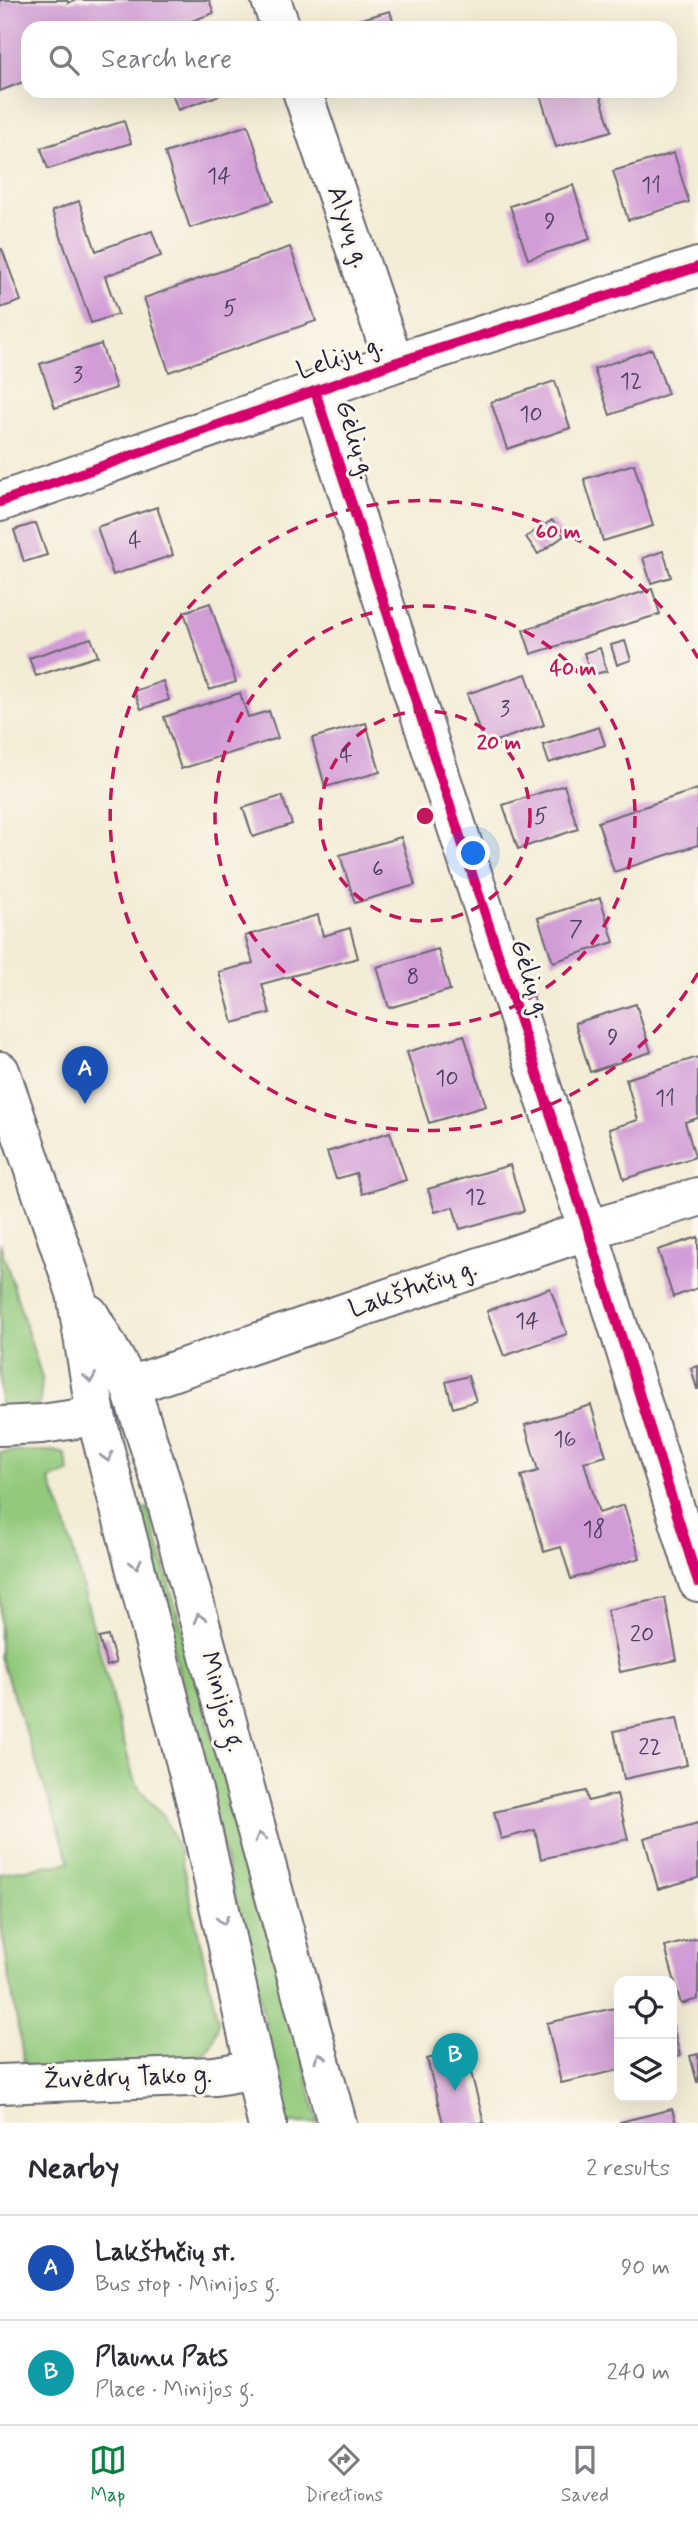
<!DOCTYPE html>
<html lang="en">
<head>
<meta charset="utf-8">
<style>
	body { margin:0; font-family:Mynerve,sans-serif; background:#f2f2f3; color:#2b2b33 }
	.controls { position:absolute; right:21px; bottom:21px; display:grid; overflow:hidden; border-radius:14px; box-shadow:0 7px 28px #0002 }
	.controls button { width:63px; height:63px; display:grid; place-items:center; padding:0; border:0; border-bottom:2px solid #e1e1e2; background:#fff; color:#2b2b33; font:35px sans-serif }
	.you { position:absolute; left:474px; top:854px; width:24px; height:24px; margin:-18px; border:5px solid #fff; border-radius:50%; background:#1a73e8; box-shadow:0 0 0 10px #1a73e833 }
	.badge { display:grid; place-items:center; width:46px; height:46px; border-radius:50%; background:#0b8043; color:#fff; font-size:23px; font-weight:700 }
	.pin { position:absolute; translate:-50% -58px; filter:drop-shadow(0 2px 4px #0008) }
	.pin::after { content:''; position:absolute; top:37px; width:24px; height:21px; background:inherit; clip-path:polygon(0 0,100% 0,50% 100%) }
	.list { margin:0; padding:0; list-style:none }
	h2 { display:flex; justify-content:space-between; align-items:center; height:91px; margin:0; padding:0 28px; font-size:30px }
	h2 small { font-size:23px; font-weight:400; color:#7c7c81 }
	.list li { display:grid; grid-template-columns:46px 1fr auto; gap:21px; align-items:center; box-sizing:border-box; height:105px; padding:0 28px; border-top:2px solid #e1e1e2 }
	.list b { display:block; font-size:26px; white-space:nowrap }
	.list p { margin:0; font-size:23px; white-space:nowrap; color:#7c7c81 }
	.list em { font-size:23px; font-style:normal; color:#7c7c81 }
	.icon { flex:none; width:38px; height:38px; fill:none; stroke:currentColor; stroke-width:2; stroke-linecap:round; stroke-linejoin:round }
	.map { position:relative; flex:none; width:698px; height:2123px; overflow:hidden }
	.search { position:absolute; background:#fff; box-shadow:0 7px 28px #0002; left:21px; right:21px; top:21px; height:77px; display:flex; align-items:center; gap:18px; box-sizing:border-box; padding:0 24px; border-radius:21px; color:#7c7c81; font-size:26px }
	.sheet { height:301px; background:#fff }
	nav { display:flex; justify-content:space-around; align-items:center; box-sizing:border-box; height:98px; border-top:2px solid #e1e1e2; background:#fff; font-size:19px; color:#7c7c81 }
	nav a { display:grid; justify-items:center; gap:4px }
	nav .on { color:#0b8043 }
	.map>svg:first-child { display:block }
	.green { fill:#92c97c; stroke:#5a765c; stroke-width:2 }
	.building { fill:#d29cd7 }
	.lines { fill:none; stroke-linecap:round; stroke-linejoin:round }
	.street-casing { stroke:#6b6971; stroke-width:42 }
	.primary-casing { stroke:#6b6971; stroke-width:42 }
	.street { stroke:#fff; stroke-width:38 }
	.primary { stroke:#fff; stroke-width:38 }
	.cycleway-casing { stroke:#fbf7ec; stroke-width:15 }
	.cycleway { stroke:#d6006c; stroke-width:10 }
	.oneway { stroke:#9c9ca7 }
	.ring { fill:none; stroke:#c2185b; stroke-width:3.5; stroke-dasharray:12 9 }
	.labels { text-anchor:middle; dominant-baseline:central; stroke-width:6; stroke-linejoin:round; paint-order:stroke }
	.number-label { font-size:23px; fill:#4e4062 }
	.street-label { font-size:26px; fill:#22223b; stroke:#fbf7ec }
	.centre { fill:#c2185b; stroke:#fbf7ec; stroke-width:3.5 }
	.ring-label { font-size:21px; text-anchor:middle; font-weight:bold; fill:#c2185b; stroke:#fbf7ec; stroke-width:6; stroke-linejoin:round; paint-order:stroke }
</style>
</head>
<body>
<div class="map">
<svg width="698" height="2123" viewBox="0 0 698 2123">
	<rect width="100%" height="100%" fill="#fbf7ec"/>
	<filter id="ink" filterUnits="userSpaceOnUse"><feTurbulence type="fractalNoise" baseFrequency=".0143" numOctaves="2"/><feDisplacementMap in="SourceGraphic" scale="14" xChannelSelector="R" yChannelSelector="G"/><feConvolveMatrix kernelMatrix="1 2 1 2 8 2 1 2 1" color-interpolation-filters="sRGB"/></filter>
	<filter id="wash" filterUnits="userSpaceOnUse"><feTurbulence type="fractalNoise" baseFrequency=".00686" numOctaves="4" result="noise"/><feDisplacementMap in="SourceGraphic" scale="28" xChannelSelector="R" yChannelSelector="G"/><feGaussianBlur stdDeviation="1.57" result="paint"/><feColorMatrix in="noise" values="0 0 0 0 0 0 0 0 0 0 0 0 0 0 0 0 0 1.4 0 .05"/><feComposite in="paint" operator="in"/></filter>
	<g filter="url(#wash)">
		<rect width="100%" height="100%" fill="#f3ecd6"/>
		<path class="green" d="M0,1243l42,135 -2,26 -40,10z
			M53,1451l12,3 4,18 -20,8 14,33 70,264 8,14 23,25 16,37 38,168c-2,19 -9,31 -26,41l-167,7 -25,-149v-47l70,-11 -70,-206v-204z
			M148,1508l155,552 15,63h-33l-26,-129 -120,-484z"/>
		<g id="blocks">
			<path class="building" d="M0,0h67l1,3 7,-3h134l5,13 -42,15h-144v52l-28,11z
				M390,11l5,17h-62v-1z
				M171,91h60l-53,19z
				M539,91h60l12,40 -55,16z
				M124,121l7,22 -83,26 -7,-21z
				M248,125l25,76 -83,27 -25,-75z
				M674,153l15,49 -61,18 -15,-49z
				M573,185l17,54 -62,20 -18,-53z
				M79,201l17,50 56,-20 9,25 -56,20 13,38 -27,9 -39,-112z
				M290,247l26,74 -147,51 -25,-74z
				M2,249l19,52 -21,7v-58z
				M101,344l15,44 -61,20 -15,-44z
				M652,349l16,45 -58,21 -16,-46z
				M555,381l15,47 -63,21 -16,-47z
				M634,464l19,62 -50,15 -19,-62z
				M157,507l16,48 -60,20 -16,-48z
				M552,520l12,16 -26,18 -12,-17z
				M36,523l11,32 -23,7 -10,-32z
				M663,551l8,26 -20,6 -8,-25z
				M652,589l8,25 -129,40 -8,-24z
				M210,603l26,79 -27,8 -25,-78z
				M91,638l7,18 -62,20 -7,-18z
				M625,641l6,19 -14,5 -6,-20z
				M600,648l7,23 -16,4 -7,-22z
				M526,674l18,51 -60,20 -17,-51z
				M163,681l6,19 -28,9 -7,-18z
				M240,693l8,24 21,-6 9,27 -97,31 -17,-52z
				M366,723l14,49 -55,15 -13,-49z
				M599,727l6,18 -56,18 -6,-18z
				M564,785l14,44 -60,20 -15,-44z
				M698,789v56l-84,27 -16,-50z
				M282,796l10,28 -39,13 -10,-29z
				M401,837l14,48 -60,18 -15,-48z
				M600,898l14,44 -61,20 -15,-44z
				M318,915l5,21 27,-8 8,30 -96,26 8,29 -37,10 -14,-51 34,-9 -8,-27z
				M438,949l12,41 -61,18 -12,-41z
				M636,1004l15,48 -61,20 -15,-49z
				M464,1035l22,71 -57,17 -22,-71z
				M698,1057v61l-13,4 10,35 -71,22 -15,-50 29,-9 -12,-41z
				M390,1132l16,48 -44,14 -6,-21 -20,6 -9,-27z
				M510,1165l14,46 -64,18 -7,-22 -18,5 -7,-23z
				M698,1237v51l-25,9 -15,-47z
				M550,1288l17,46 -63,22 -17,-45z
				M698,1366v23h-1l-6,-21z
				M468,1376l8,25 -23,7 -7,-26z
				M591,1405l15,51 -22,6 15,51 25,-8 16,53 -69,21 -10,-32 -17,5 -23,-76 17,-5 -13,-46z
				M665,1598l12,62 -57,12 -13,-62z
				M108,1636l8,27 -9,3 -8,-28z
				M677,1718l10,47 -63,14 -10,-48z
				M586,1791l2,10 29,-7 11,45 -87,20 -6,-29 -34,9 -7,-27z
				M698,1823v55l-40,11 -14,-51z
				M698,1938v61l-17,5 -16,-57z
				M619,2007v63l-58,13 -14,-60z
				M672,2022l8,34 -8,2z
				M465,2049l19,74h-41l-16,-64z
				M698,2054v28h-1l-7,-26z
				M672,2109l4,14h-56v-1z"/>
		</g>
	</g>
	<g filter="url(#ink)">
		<use href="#blocks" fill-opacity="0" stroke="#6b6971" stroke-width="2"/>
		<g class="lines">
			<defs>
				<path id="street" d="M271,0l10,28
					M302,91l92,272
					M315,391l273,839 110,352
					M0,502l394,-139 304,-96
					M130,1386l458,-156 110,-33
					M0,1426l42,-2 54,-8
					M0,2084l215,-8 41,-7"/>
				<path id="primary" d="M0,1071l76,222 20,123 101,390 70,317
					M89,1314l41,72 32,99 175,638"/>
			</defs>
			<use href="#street" class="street-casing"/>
			<use href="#primary" class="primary-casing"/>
			<use href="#street" class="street"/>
			<use href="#primary" class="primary"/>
			<defs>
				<path id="cycleway" d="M315,391l273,839 110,352
					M0,502l394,-139 304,-96"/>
			</defs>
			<use href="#cycleway" class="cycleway-casing"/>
			<use href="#cycleway" class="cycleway"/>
		</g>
		<defs><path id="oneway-chevron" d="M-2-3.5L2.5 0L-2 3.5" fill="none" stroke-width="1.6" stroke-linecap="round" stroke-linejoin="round" transform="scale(1.75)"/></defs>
		<g class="oneway">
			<use href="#oneway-chevron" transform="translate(90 1378) rotate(81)"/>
			<use href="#oneway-chevron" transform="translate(107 1457) rotate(74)"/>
			<use href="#oneway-chevron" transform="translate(136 1564) rotate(76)"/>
			<use href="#oneway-chevron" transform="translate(199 1618) rotate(-106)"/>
			<use href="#oneway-chevron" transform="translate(260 1837) rotate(-105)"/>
			<use href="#oneway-chevron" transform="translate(223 1920) rotate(77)"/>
			<use href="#oneway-chevron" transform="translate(320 2057) rotate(-105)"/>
		</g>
	</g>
	<g class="ring">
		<circle cx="425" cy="816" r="105"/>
		<circle cx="425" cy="816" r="210"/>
		<path d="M698 973A315 315 0 1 1 698 658"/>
	</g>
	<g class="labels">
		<g class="number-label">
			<text x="219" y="177">14</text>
			<text x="651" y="186">11</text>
			<text x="550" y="222">9</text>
			<text x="230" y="309">5</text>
			<text x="78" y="376">3</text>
			<text x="631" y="382">12</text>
			<text x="531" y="415">10</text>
			<text x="135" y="541">4</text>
			<text x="505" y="710">3</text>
			<text x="346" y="755">4</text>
			<text x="541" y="817">5</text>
			<text x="378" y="870">6</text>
			<text x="576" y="930">7</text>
			<text x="413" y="978">8</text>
			<text x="613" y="1038">9</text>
			<text x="447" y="1079">10</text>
			<text x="665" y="1099">11</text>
			<text x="476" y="1198">12</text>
			<text x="527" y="1322">14</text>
			<text x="565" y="1440">16</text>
			<text x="594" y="1530">18</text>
			<text x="642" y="1635">20</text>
			<text x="650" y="1748">22</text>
		</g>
		<g class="street-label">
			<text transform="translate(348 227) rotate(71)">Alyvų g.</text>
			<text transform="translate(340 358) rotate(-19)">Lelijų g.</text>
			<text transform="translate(355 440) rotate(72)">Gėlių g.</text>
			<text transform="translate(530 979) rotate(72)">Gėlių g.</text>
			<text transform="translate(413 1289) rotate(-19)">Lakštučių g.</text>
			<text transform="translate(222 1702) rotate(74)">Minijos g.</text>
			<text transform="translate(128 2078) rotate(-2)">Žuvėdrų Tako g.</text>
		</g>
	</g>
	<circle cx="425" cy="816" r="10" class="centre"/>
	<g class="ring-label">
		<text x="558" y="538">60 m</text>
		<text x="573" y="675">40 m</text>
		<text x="499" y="749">20 m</text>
	</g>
</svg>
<div class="controls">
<button><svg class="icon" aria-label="locate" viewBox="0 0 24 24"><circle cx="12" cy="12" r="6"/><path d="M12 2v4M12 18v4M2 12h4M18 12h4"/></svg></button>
<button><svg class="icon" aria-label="layers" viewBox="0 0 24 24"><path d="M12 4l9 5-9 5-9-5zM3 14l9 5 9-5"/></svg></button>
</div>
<div class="you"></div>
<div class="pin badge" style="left:85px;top:1104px;background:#1a4fb4">A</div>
<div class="pin badge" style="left:455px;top:2091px;background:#0f9aa8">B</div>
<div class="search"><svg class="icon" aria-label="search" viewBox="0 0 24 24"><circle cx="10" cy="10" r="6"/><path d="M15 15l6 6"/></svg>Search here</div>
</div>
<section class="sheet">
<h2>Nearby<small>2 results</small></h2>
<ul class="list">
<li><span class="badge" style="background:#1a4fb4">A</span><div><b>Lakštučių st.</b><p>Bus stop · Minijos g.</p></div><em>90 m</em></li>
<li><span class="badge" style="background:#0f9aa8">B</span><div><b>Plaunu Pats</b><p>Place · Minijos g.</p></div><em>240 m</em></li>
</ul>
</section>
<nav>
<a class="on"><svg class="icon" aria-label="map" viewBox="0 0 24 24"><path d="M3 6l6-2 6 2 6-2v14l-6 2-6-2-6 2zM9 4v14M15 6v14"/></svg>Map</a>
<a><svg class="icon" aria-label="directions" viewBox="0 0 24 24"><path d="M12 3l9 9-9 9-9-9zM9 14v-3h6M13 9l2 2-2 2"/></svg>Directions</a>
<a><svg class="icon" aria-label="saved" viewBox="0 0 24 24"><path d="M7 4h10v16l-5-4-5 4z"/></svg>Saved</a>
</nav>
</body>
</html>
